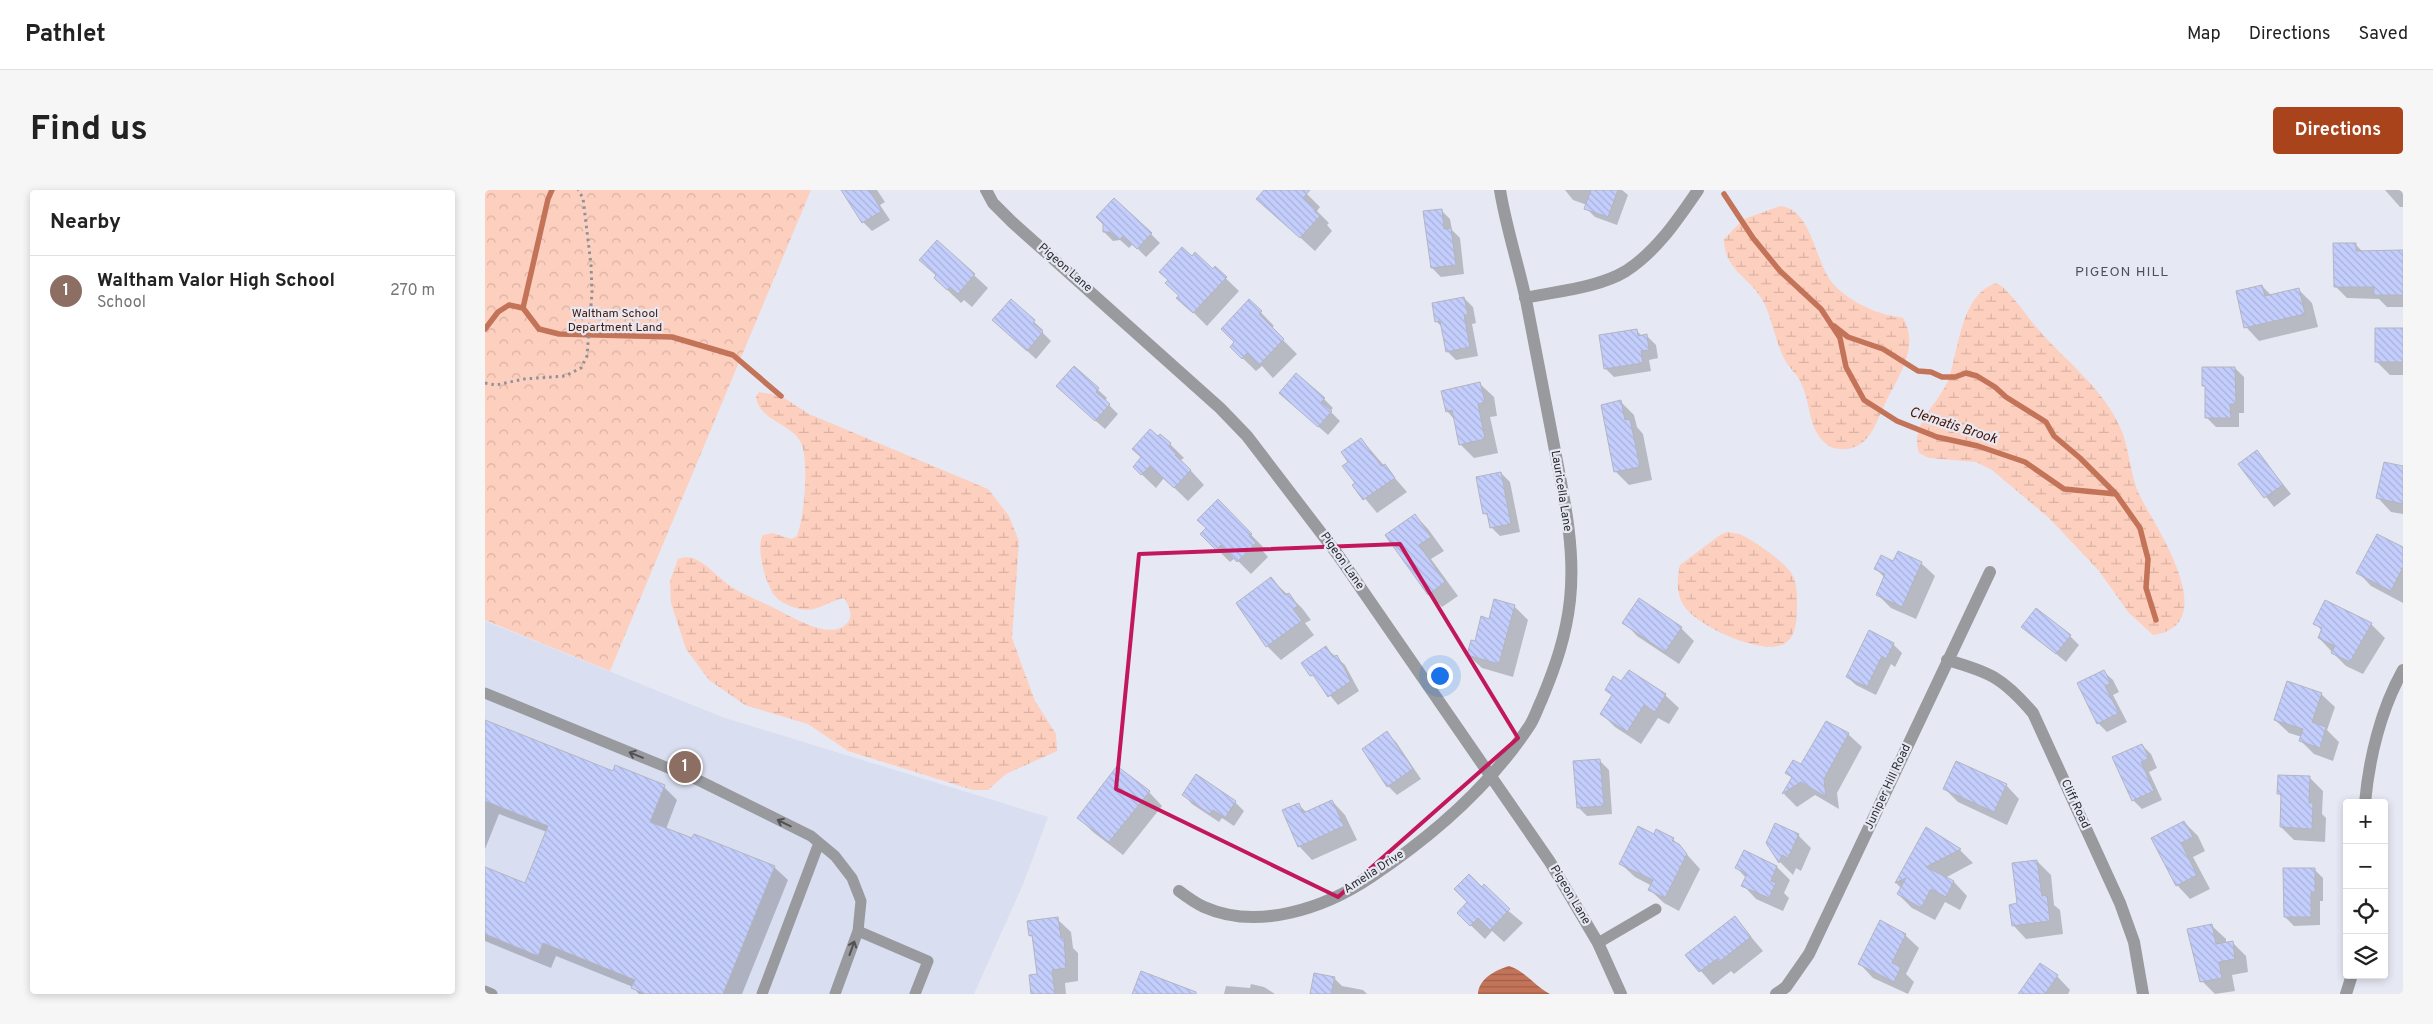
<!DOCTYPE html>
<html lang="en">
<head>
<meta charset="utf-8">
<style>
	body { margin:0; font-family:Overpass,sans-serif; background:#f6f6f6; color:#222 }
	.controls { position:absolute; right:15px; bottom:15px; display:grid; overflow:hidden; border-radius:5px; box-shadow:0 2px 8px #0003 }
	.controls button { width:45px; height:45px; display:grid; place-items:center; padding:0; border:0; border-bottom:1px solid #e0e0e0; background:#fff; color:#222; font:25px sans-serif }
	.you { position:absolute; left:954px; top:485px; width:18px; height:18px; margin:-12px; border:4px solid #fff; border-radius:50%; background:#1a73e8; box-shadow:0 0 0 8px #1a73e833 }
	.badge { display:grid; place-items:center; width:32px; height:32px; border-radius:50%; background:#a9431b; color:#fff; font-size:16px; font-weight:700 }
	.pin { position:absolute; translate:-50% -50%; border:2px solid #fff; box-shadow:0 1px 5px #0006 }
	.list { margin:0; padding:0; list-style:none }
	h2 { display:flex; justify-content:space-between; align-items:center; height:65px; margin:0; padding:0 20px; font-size:21px }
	h2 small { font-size:16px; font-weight:400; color:#767676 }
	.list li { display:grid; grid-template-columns:32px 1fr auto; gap:15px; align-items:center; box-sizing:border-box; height:70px; padding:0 20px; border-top:1px solid #e0e0e0 }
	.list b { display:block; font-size:19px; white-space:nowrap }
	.list p { margin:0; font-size:16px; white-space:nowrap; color:#767676 }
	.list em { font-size:16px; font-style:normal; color:#767676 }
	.icon { flex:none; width:28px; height:28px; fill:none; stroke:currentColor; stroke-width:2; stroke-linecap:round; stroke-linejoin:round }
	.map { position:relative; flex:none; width:1918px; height:804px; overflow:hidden; border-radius:5px }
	header { display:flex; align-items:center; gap:30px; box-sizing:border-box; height:70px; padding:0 25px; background:#fff; border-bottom:1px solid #e0e0e0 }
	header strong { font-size:24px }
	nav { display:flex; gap:28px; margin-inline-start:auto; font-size:18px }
	.intro { display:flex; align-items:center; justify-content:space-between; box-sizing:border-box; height:120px; padding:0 30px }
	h1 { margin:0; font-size:35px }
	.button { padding:12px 22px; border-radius:5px; background:#a9431b; color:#fff; font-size:18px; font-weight:700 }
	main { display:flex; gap:30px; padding:0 30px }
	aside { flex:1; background:#fff; border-radius:5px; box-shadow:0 2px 8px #0003 }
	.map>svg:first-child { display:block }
	.built { fill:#d9def0 }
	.wetland { fill:url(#wetland-marsh) }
	.park { fill:url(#park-crowns) }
	.water { fill:url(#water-rules) }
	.shadow { fill:#0003 }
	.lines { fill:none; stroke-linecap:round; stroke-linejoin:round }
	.stream { stroke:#c37358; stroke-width:5.5 }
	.building { fill:url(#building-back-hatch); stroke:#b2b5bf }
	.path { stroke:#8f9199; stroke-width:3; stroke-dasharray:2.5 4; stroke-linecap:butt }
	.lane { stroke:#999a9e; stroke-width:11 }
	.street { stroke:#999a9e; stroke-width:12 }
	.oneway { stroke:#525256 }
	.marked { fill:none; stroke:#c2185b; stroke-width:4; stroke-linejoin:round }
	.labels { text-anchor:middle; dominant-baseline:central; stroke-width:4.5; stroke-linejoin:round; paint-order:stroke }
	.street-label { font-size:12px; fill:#2b2c30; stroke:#e6e9f4 }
	.park-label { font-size:12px; fill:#4b1704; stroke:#e6e9f4 }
	.neighbourhood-label { font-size:14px; letter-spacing:1px; fill:#4e5059; stroke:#e6e9f4 }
	.water-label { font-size:14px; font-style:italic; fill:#491603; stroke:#e6e9f4 }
</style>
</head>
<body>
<header>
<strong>Pathlet</strong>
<nav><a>Map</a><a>Directions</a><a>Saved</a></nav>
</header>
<div class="intro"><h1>Find us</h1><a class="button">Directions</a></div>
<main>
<aside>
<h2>Nearby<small></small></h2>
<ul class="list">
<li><span class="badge" style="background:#8d6e63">1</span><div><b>Waltham Valor High School</b><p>School</p></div><em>270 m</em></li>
</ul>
</aside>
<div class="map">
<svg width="1918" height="804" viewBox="0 0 1918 804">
	<defs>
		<pattern id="wetland-marsh" width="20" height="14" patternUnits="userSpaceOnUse" patternTransform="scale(1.25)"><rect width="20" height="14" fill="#fdcfbf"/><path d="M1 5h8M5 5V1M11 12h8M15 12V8" fill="none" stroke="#d9b2a4"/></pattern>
		<pattern id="park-crowns" width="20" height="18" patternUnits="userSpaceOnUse" patternTransform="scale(1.25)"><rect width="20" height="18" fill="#fdcfbf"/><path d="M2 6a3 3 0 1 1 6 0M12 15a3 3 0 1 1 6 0" fill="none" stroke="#d9b2a4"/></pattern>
		<pattern id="water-rules" width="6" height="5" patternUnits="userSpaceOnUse" patternTransform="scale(1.25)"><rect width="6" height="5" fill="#c37358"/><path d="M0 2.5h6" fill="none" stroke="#9f5f49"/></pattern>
		<pattern id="building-back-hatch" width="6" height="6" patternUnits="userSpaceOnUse" patternTransform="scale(1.25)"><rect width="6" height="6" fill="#c4cefd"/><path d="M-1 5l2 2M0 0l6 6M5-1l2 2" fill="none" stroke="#a9b1d9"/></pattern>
	</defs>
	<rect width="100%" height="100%" fill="#e6e9f4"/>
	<path class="built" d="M0,431l237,96 326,100 -24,65 -50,112h-489z"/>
	<path class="wetland" d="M1295,16c33,3 34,57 54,79 13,13 30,23 47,28 7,3 15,3 22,5 18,29 -7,62 -19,88 -9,19 -15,41 -38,43 -4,0 -11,0 -15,-2 -24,-14 -19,-42 -30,-64 -3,-8 -11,-14 -15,-21 -10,-18 -13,-39 -21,-57 -13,-28 -41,-33 -41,-66l20,-20z
		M1512,93c16,11 27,30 40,45 27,32 62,56 81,95 12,22 11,50 22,73 15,30 84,129 13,139l-24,-22 -30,-42 -50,-53 -57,-48 -16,-8 -47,-4 -10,-5c-10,-29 21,-50 30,-75 10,-29 12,-85 48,-95z
		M274,202l22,4 28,18 179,75 21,27 10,25 -7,97 23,63 21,33 1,17 -51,23 -18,16h-15l-125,-39 -40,-27 -63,-19 -36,-25 -23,-31 -15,-46 -1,-22 8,-22c5,-2 9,-2 15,-1 15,6 26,21 40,30 13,8 27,13 41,20 17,8 58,35 74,14 6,-7 0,-18 -4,-24 -16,3 -27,15 -44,11 -8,-2 -19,-6 -24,-12 -10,-10 -21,-51 -13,-62l10,-2 18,6 6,-3c7,-17 13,-79 3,-95 -10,-18 -42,-21 -44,-45z
		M1242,342c4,1 9,1 12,2 12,4 49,30 54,42 5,10 4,27 4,38 -1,10 -2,21 -10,28 -21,17 -90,-16 -103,-36 -8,-13 -7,-27 -4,-41l40,-30z"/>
	<path class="park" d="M0,0h326l-201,481 -125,-51z"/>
	<path class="water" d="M1024,776c16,5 26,20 41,28h-72c1,-16 18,-24 31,-28z"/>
	<path class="shadow" d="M358,0h34l8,12 -5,3 10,15 -18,11 -9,-9z
		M788,0h30l17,17 -3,4 12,12 -2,2 5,6 -17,20 -57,-52z
		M1080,0h57l6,5 -11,30 -22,-8 -9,-9 1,-3 -14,-5z
		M1900,0h18v17h-3z
		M956,20l9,9 2,11 8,8 4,36 -23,3 -9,-9z
		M619,34l47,10 9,9 -14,14 -13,-13 -4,4 -9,-8 -7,1 -9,-9z
		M452,51l51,47 -16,19 -8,-7 -3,3 -26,-25 2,-2z
		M1870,54l8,8h40v55h-16l-8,-8 -32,-1 -12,-12z
		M707,68l21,13 2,-3 24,23 -32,35 -15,-15z
		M1777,96l10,10 27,-6 13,13 6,24 -59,14 -13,-14z
		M979,108l9,9 3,16 -4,1 6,32 -22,4 -9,-9 -4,-23 -7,-7z
		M526,111l32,29 -1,2 9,9 -15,18 -33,-30z
		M765,111l24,25 -3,2 26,26 -24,24 -11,-12 -6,5 -25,-24 5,-5z
		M1918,139v46h-13l-13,-13z
		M1152,141l5,5h5l9,9 2,13 -9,2 2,11 -37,6 -9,-9z
		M589,178l33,30 -2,3 13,13 -13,15 -39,-34z
		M1750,178l9,9v36h-5v14h-23l-9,-9 -1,-30 -3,-3z
		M995,194l14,13 3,19 -7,1 8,36 -24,5 -14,-14 -5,-24 -8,-9z
		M795,203l44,6 9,9 -3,3 10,10 -12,14z
		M1136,212l13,13 3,12 6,7 9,46 -23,5 -13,-13z
		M676,245l23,23 -3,2 23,25 -16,16 -24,-23 -8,10 -22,-21z
		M876,249l46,53 -30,21 -23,-28 3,-2 -7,-21z
		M1771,261l35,43 -17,13 -34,-43z
		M1918,278v46l-12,-2 -13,-14z
		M1016,283l9,9 10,50 -20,4 -9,-9 -1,-9 -6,-5z
		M733,311l46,47 -2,2 6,7 -17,17 -16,-16 -5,4 -28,-28 5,-6z
		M930,325l13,14 16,22 -13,8 27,37 -16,11 -13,-13 -42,-59z
		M1918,359v54l-32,-17 -13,-14z
		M1409,372l27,1 14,13 -19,43 -25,-11 -14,-14 8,-16 -9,-9z
		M786,389l31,29 9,12 -6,3 9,12 -33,25 -14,-14 -29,-43z
		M1029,416l14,14 -15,57 -31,-9 -14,-13 22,-35z
		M1139,432l57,6 13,13 -15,23 -42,-28z
		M1830,433l56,1 14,14 -22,36 -17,-8 -13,-13 -14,-15 3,-7z
		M1538,437l47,9 9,9 -13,17z
		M1408,454l9,9 -7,14 -4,-3 -15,31 -20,-10 -9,-8z
		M841,458l19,17 14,26 -21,14 -35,-42z
		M1619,482l9,8 6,12 -6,3 14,27 -20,10 -9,-9z
		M1121,500l59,5 14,13 -10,16 -11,-6 -17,26 -26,-17 -13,-13 11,-18z
		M1836,504l14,13 -8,23 12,12 -6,19 -19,-7 -13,-13 1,-4 -13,-4 -14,-13z
		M0,531l128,52 51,14 13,13 -11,29 108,38 14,13 -46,114h-103l-6,-7 -77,-31 -5,12 -66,-27v-72l41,16 21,-53 -48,-18 -14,35z
		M902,543l9,9 25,37 -24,16 -9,-9z
		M1363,544l14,13 -25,46 2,16 -24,-14 -18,12 -13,-13 9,-15 -6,-6z
		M1657,555l9,9 6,14 -8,4 13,28 -20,9 -9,-9z
		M1115,571l9,9 3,44 -25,2 -9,-9z
		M1824,587l14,14 -1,23 4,4 -1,24 -31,-2 -13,-13 1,-30 -4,-4z
		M1521,595l13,14 -12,26 -49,-23 -14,-14z
		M664,602l13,14 -39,49 -30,-23 -14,-14z
		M699,605l51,7 9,9 -10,15 -12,-8 -3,4 -27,-18z
		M847,611l13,14 12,25 -45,20 -13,-14 -1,-42 8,8z
		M1699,632l14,14 7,15 -12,6 17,32 -20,10 -13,-14 -24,-46z
		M1441,639l34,21 13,13 -28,15 9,4 13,14 -7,14 -15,-8 -10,18 -23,-12 -14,-14 3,-6 -5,-5z
		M1313,645l13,13 -10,23 -5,-3 -3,7 -13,-13 -12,-19z
		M1170,646l18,3 27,30 -21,42 -15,-8 -14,-13 2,-4 -17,-9 -14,-13z
		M1259,662l33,15 13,13 -6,13 5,5 -6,13 -27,-12 -13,-14 3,-7 -9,-10z
		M1552,671l14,14 3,30 6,5 3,24 -37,5 -13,-14z
		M1829,679l9,9v23h-3v24l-26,1 -9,-9z
		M997,699l41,34 -19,19 -12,-11 -7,8 -27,-26z
		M1250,728l28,33 -29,23 -3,-3 -18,14 -26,-30z
		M572,729l14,13 2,16 5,5v28l-13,2 1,11h-34l7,-19 -5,-36 -4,-4z
		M1727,736l14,13v4l6,-1 14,14 2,16 -16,3 3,16 -20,3 -13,-13z
		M1420,745l14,13 -13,26 8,8 -6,12 -35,-16 -13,-14z
		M1572,786l13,14 -2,4h-48z
		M849,788l8,8 21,4 4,4h-55z
		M766,794l13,3 11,7h-51l2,-8 24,2z"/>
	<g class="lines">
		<path class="stream" d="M1239,4l29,44 27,33 41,38 19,29 6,29 18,33 33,21 40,16 41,9 47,16 39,27 52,5 24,34 8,31 -2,29 10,32
			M38,118l25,-109 4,-9
			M1349,136l14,11 35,12 35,22 13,1 11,5h13l11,-4 11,3 18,11 11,10 40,25 8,14 26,22 36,36
			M0,139l13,-17 11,-7 14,3 16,21 20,5 113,3 61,18 48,41"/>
	</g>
	<path class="building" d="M356,0h28l13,21 -20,12z
		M779,0h46l-7,8 13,11 -2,2 6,5 -20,22 -44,-39z
		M1106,0h27l-10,27 -24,-8z
		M629,8l38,35 -15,16 -14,-13 -4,4 -9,-8h-7v-8l-7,-7z
		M957,19l2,20 7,-1 5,37 -25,3 -8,-57z
		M452,50l38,34 -17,20 -8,-7 -3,3 -13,-12 2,-3 -17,-15z
		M1848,53h23v8l47,-1v45h-29v-8h-40z
		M697,57l10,9 3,-4 18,17 2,-3 12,11 -34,36 -17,-15 3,-2 -14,-13 3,-3 -9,-8z
		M1777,95l3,11 34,-8 6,26 -61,14 -8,-37z
		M979,107l4,18h-4l6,32 -24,5 -6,-31 -5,1 -3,-19z
		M526,109l24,21 -2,3 10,9 -16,19 -35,-31z
		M764,109l13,12 -3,3 25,25 -25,26 -12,-12 -5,6 -12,-12 4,-5 -13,-13z
		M1890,138h28v34h-28z
		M1152,139l1,7 9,-2 2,16 -8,1 2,12 -39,6 -5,-34z
		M589,176l25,22 -3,4 14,12 -15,17 -39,-35z
		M1717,177h33l1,37h-6l1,14h-26v-32h-3z
		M811,183l29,25 -4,4 11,9 -14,16 -39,-34z
		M995,192l5,20 -7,2 7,35 -26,6 -7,-35 -6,2 -5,-21z
		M1136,210l4,20 5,-1 10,48 -26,5 -13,-67z
		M665,239l8,7 2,-2 11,9 -2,3 8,8 -2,1 16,15 -17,18 -24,-22 -9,9 -8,-8 8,-10 -9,-8z
		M876,248l20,28 4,-2 10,14 -32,22 -11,-15 3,-2 -13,-17 6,-4 -7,-10z
		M1772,260l26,35 -19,13 -26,-34z
		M1899,272l19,4v38l-27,-6z
		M1016,282l10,52 -21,4 -3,-15 -4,1 -7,-37z
		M733,309l34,35 -3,2 7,7 -19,19 -16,-17 -5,5 -16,-16 6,-6 -9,-8z
		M930,324l16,23 -12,8 26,37 -17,13 -43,-60z
		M1892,344l26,13v20l-12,24 -35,-18z
		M1413,361l24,11 -20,45 -26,-12 9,-21 -11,-5 7,-14 12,6z
		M786,387l14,18 4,-2 9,13 -5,3 9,12 -36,26 -30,-44z
		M1154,408l43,29 -17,25 -43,-29z
		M1009,409l21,6 -16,59 -32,-9 4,-15 4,1 6,-25 8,3z
		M1840,410l47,23 -22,39 -19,-9 4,-7 -17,-8 4,-10 -9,-4z
		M1551,418l35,27 -15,19 -35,-27z
		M1384,440l25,13 -8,16 -4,-3 -15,31 -21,-10z
		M841,456l7,11 4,-2 14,26 -23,16 -15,-22 -3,1 -9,-13z
		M1144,480l37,24 -11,18 -11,-7 -17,27 -27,-18 12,-19 -7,-5 8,-14 8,5z
		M1619,480l7,13 -6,3 14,27 -22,11 -20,-41z
		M1802,491l35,12 -10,29 14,5 -6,21 -21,-7 4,-12 -29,-9z
		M0,530l128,51 2,-6 50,20 -15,37 42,16 2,-4 81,32 -52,128h-78l-14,-6 4,-8 -92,-37 -5,13 -53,-22v-67l40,16 23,-57 -63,-25z
		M1341,531l23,12 -25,46 2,18 -25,-15 -19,12 10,-17 -7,-4 8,-13 8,4z
		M902,541l26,38 -26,18 -25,-38z
		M1657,554l7,14 -8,4 13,29 -22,10 -20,-44z
		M1115,569l4,47 -27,2 -4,-47z
		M1471,571l51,23 -13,28 -51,-23z
		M632,576l33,25 -41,51 -32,-24z
		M711,584l40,27 -11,17 -12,-8 -3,4 -28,-19z
		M1793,585l32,1 -1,27h4l-1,26 -32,-2 1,-33h-4z
		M847,610l12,26 -46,21 -16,-37 17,-7 4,10z
		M1699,631l9,16 -12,6 16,32 -21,11 -25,-48z
		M1290,633l24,11 -11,24 -6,-3 -3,8 -13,-20z
		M1153,636l16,8 2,-5 18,9 -2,3 7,3 8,10 -22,44 -17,-8 5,-10 -34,-16z
		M1441,637l35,22 -35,18 28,14 -8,16 -15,-8 -10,19 -24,-14 9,-16 -11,5z
		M1259,660l33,16 -6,15 5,2 -7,15 -28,-12 6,-12 -12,-6z
		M1552,670l5,36 5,-1 3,26 -38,5 -3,-21 8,-2 -5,-40z
		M1798,678h32v24h-4v25h-27z
		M984,684l13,13 2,-3 26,25 -20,21 -12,-12 -8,8 -13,-13 10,-11 -13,-13z
		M1250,726l16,21 -32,25 -2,-3 -18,13 -14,-17z
		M573,727l3,21h3l2,30 -14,2 3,24h-24l-2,-19 8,-1 -5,-39 -3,1 -2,-15z
		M1395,730l26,14 -14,29 9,4 -7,15 -36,-18z
		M1727,734l4,20 17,-3 2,18 -16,3 3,16 -22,4 -13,-53z
		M1555,773l18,12 -13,19h-27z
		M656,781l55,21v2h-64z
		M829,783l21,4 -4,17h-21z"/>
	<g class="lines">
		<path class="path" d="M0,193l11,2 28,-6 41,-3 16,-8 6,-12 5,-64 -1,-27 -8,-67 -5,-8"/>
		<path class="lane" d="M0,503l215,88 111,55 24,20 17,22 9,23 -3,30 -23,63
			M373,741l70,30 -13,33
			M1113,753l58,-34
			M0,801l7,3
			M277,804l57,-151"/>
		<path class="street" d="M501,0l7,13 19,19 208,186 27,28 91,119 212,307 48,81 23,51
			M1040,108c32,-7 73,-10 101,-27 31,-20 52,-52 72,-81
			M1462,470c43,12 56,18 86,53l87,190 14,39 9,52
			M1880,613c4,-45 16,-94 38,-133
			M694,701c8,6 16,12 25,16 54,24 121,1 167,-30 60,-40 119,-91 159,-152 5,-8 8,-18 12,-26 14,-34 24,-63 28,-99 6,-55 -8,-111 -18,-165 -9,-45 -17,-90 -26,-135 -8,-37 -20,-73 -26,-110
			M1291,804l10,-7 23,-33 181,-382
			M1861,804l6,-19"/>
	</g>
	<defs><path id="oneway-shaft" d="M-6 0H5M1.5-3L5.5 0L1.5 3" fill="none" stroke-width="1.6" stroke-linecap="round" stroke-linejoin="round" transform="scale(1.25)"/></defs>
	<g class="oneway">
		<use href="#oneway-shaft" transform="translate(151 565) rotate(-158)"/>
		<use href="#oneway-shaft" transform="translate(299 633) rotate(-154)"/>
		<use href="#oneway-shaft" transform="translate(367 758) rotate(-70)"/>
	</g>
	<path class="marked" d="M915,354l118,194 -180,159 -222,-108 23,-235z"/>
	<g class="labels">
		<g class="street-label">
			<text transform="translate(580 78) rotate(41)">Pigeon Lane</text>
			<text transform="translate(1076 301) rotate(81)">Lauricella Lane</text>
			<text transform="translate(857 371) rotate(55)">Pigeon Lane</text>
			<text transform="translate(1403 597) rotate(-65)">Juniper Hill Road</text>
			<text transform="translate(1590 614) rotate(65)">Cliff Road</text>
			<text transform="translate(889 682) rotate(-33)">Amelia Drive</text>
			<text transform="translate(1085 705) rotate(59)">Pigeon Lane</text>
		</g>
		<g class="park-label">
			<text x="130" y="124">Waltham School<tspan x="130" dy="14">Department Land</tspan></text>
		</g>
		<g class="neighbourhood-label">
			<text x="1637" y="82">PIGEON HILL</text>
		</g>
		<g class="water-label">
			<text transform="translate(1468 236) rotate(18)">Clematis Brook</text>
		</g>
	</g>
</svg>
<div class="controls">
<button>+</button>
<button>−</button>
<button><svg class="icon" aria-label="locate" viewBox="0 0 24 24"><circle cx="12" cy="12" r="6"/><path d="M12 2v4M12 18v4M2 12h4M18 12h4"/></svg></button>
<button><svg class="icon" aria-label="layers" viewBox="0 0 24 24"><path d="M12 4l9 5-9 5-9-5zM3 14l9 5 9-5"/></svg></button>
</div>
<div class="you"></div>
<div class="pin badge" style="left:200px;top:577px;background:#8d6e63">1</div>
</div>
</main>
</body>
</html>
